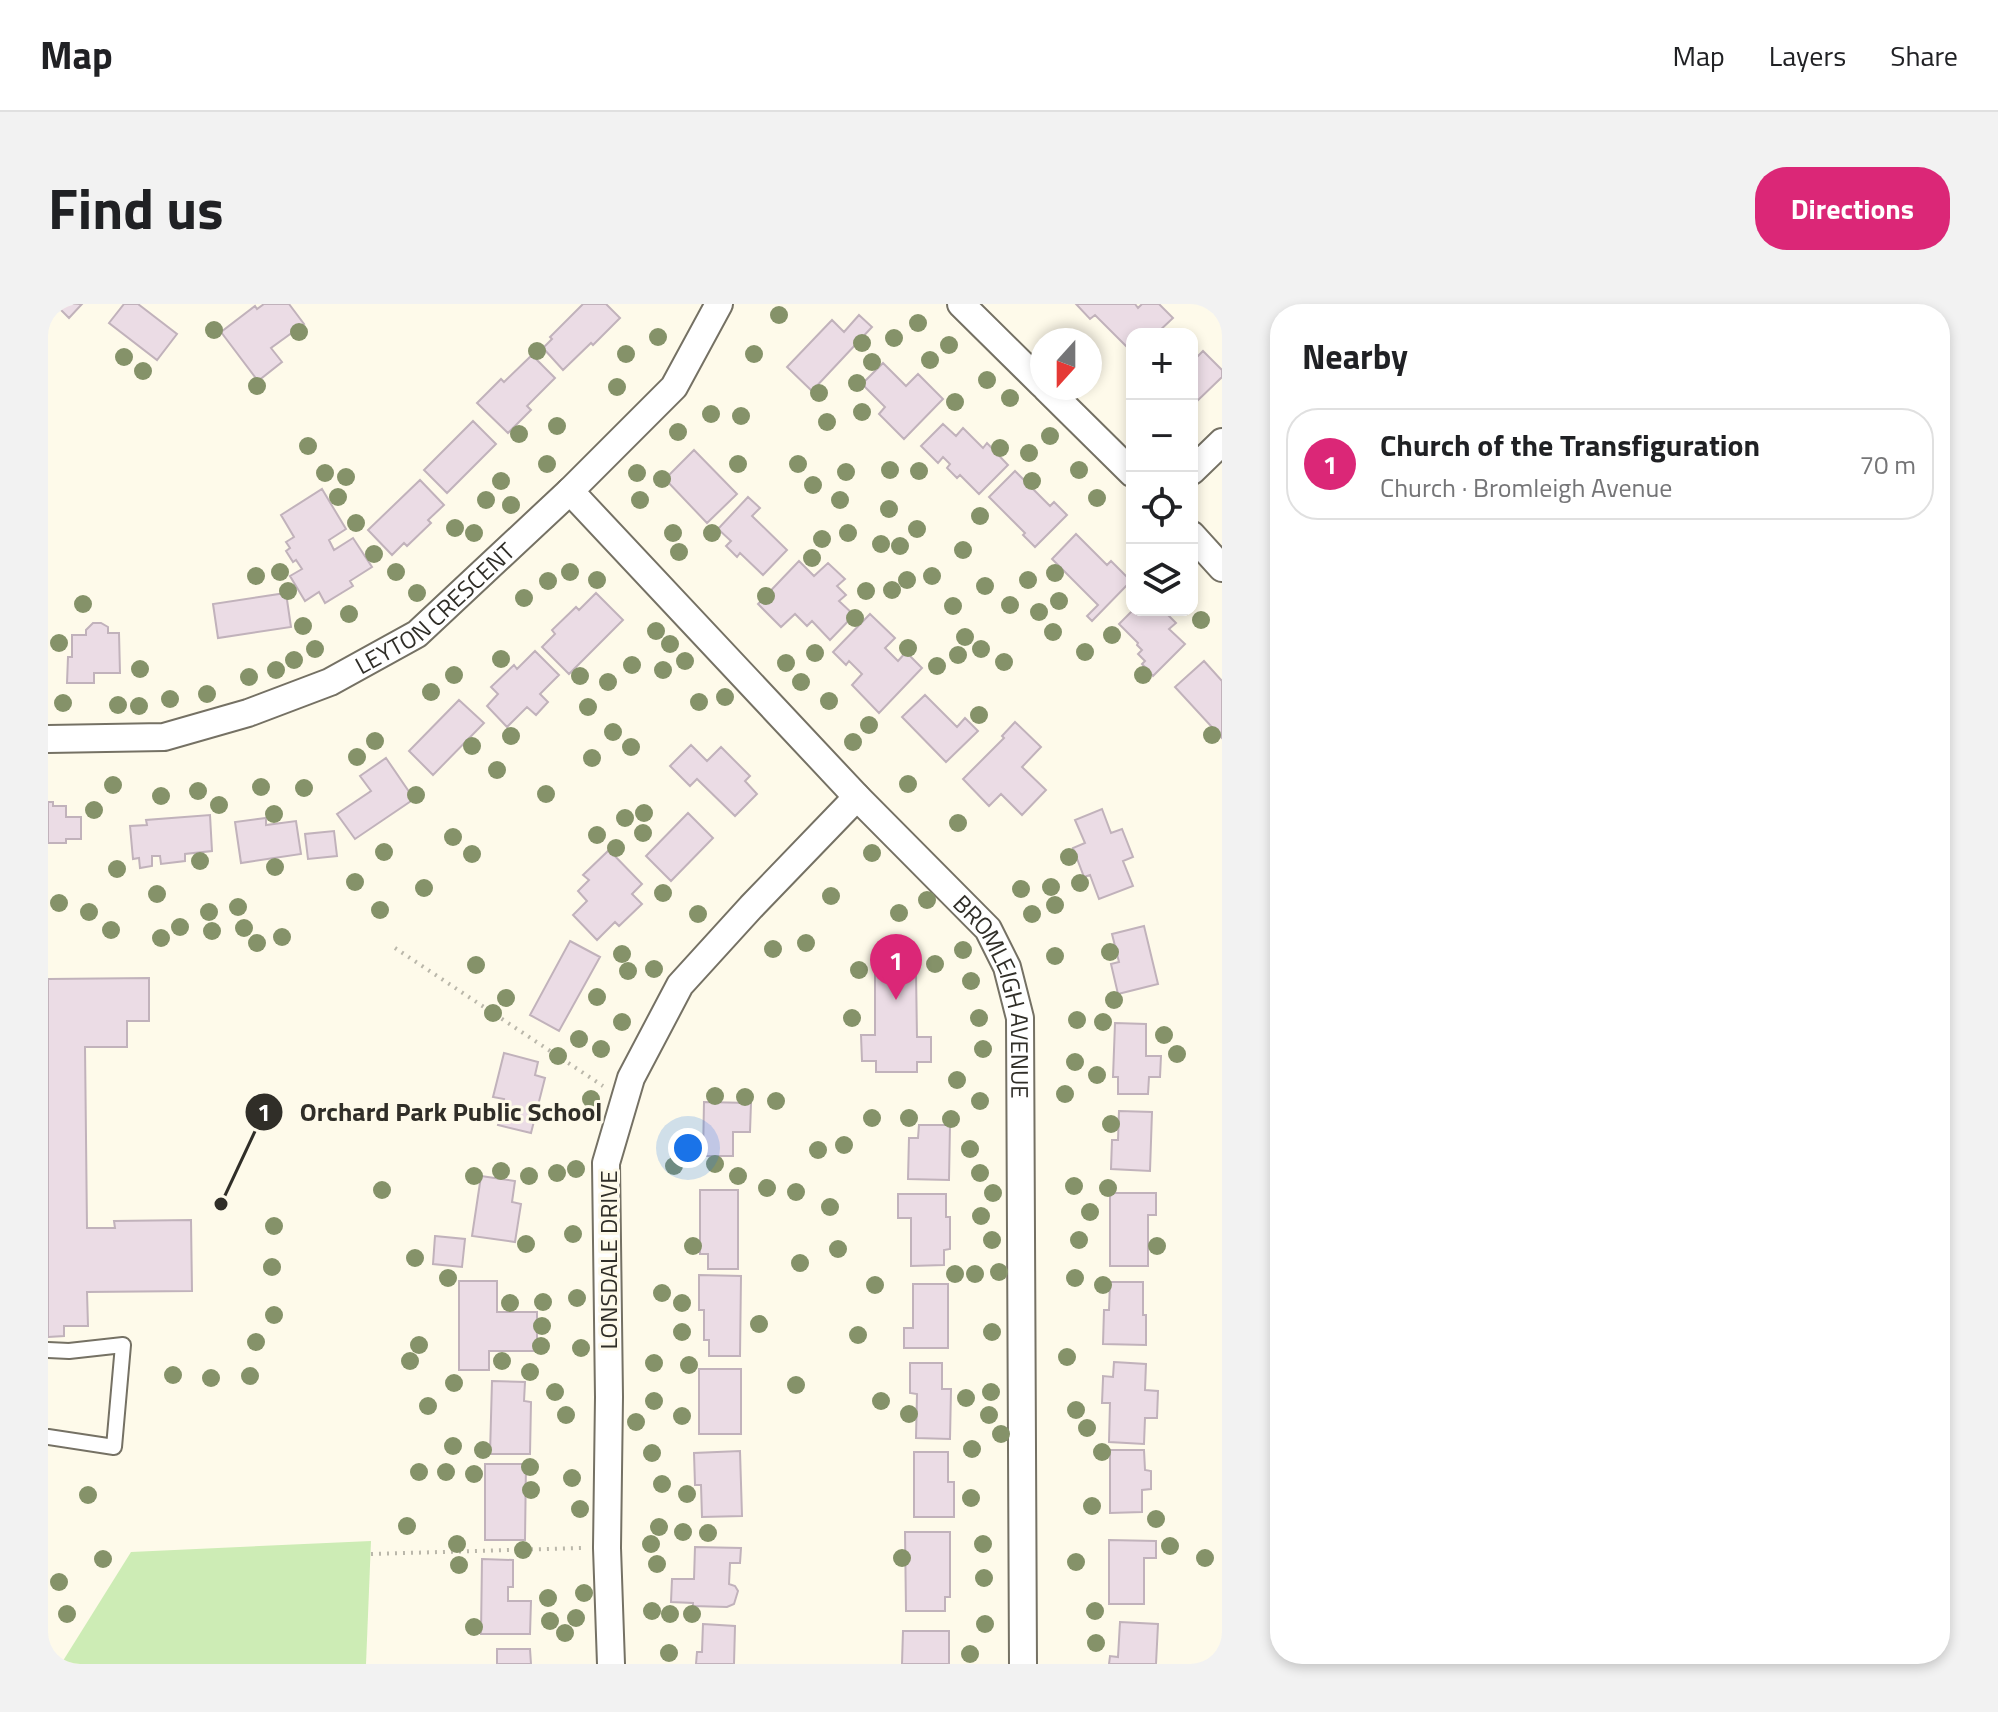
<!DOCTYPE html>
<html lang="en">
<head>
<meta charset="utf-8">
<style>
	body { margin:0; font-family:"Titillium Web",sans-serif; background:#f2f2f2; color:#202124 }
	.controls { position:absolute; right:24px; top:24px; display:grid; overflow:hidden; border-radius:16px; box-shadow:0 4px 12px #0003 }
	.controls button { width:72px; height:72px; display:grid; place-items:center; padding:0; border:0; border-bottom:2px solid #e0e0e0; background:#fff; color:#202124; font:40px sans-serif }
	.compass { position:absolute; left:982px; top:24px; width:72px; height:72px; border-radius:50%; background:#fff; box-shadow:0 4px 12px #0003; rotate:201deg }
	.you { position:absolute; left:640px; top:844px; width:28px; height:28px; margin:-20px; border:6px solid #fff; border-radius:50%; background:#1a73e8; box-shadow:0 0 0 12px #1a73e833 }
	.badge { display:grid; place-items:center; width:52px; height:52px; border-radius:50%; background:#db2777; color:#fff; font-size:26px; font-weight:700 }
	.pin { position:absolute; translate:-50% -66px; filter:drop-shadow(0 2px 4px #0008) }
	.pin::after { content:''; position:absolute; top:42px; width:28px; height:24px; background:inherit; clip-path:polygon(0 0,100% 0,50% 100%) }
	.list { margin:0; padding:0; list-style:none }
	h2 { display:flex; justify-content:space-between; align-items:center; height:104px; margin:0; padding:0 32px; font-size:34px }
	h2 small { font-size:26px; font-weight:400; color:#757577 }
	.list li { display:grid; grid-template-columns:52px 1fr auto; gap:24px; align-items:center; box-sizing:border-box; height:112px; margin:0 16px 16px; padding:0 16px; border:2px solid #e0e0e0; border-radius:32px }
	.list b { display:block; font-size:30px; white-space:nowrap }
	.list p { margin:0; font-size:26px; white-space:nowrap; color:#757577 }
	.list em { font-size:26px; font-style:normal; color:#757577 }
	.icon { flex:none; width:44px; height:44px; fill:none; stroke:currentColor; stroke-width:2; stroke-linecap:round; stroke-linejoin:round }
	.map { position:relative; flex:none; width:1174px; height:1360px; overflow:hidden; border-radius:32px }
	header { display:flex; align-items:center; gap:48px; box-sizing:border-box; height:112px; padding:0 40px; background:#fff; border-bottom:2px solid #e0e0e0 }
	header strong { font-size:38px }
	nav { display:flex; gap:44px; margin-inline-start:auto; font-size:28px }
	.intro { display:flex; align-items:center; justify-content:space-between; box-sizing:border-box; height:192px; padding:0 48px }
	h1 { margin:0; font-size:56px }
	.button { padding:20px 36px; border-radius:32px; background:#db2777; color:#fff; font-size:28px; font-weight:700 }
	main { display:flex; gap:48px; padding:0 48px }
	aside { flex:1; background:#fff; border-radius:32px; box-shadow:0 4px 12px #0003 }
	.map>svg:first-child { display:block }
	.green { fill:#cdecb5 }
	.building { fill:#ebdce5; stroke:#c1b2bb; stroke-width:2 }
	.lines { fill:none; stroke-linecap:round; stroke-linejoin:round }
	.service-casing { stroke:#757164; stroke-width:18 }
	.minor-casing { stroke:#757164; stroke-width:30 }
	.path { stroke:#bab7aa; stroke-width:4; stroke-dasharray:2 6; stroke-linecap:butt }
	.service { stroke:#fff; stroke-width:14 }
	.minor { stroke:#fff; stroke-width:26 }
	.tree { fill:#859269 }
	.labels { text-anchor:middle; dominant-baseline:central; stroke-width:6; stroke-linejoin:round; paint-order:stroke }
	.street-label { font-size:24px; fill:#302e28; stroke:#fefaea }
	.leader { fill:none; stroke:#302e28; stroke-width:3 }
	.callout-dot { fill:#302e28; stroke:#fefaea; stroke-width:3 }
	.mark-label { font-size:24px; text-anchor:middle; font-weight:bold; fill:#fff }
	.callout-label { font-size:26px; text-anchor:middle; font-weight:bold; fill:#302e28; stroke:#fefaea; stroke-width:6; stroke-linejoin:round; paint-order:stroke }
</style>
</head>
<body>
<header>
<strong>Map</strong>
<nav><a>Map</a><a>Layers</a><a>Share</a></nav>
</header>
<div class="intro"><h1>Find us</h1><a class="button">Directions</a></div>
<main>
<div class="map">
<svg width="1174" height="1360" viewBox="0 0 1174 1360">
	<rect width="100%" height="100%" fill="#fefaea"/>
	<path class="green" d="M323,1237l-5,123h-305l70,-112z"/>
	<path class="building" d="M7,0h27l-13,14z
		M76,0h14l39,30 -20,26 -48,-37z
		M216,0h25l15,20 -33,24 11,14 -24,19 -37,-49 34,-26 2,3z
		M535,0h23l14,14 -27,27 -2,-2 -28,27 -20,-22 9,-9 -2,-2z
		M1028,0h59l3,4 4,-4h17l14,14 -17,16h-24v18l-37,-37 -5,4z
		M811,11l13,12 -60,64 -25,-24 45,-47 12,12z
		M1155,47l19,19v7l-30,29v-44z
		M484,51l23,23 -28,28 4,4 -23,23 -31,-30 24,-24 3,3z
		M835,59l23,23 12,-12 25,25 -39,40 -25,-25 6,-7 -23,-23z
		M425,117l23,23 -49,49 -23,-23z
		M895,120l13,12 7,-8 20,20 4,-5 21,22 -29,29 -19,-19 -3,3 -10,-10 3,-4 -7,-7 -5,6 -17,-17z
		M646,146l43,44 -30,29 -42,-44z
		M967,167l35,35 4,-4 13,13 -32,32 -12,-12 2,-2 -36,-36z
		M372,176l24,25 -16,15 3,3 -24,23 -3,-3 -12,12 -24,-25z
		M274,185l24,40 -17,11 5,10 19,-12 19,29 -22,14 3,5 -28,17 -6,-11 -14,9 -15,-25 12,-7 -6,-9 -3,2 -7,-11 4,-3 -4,-6 8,-5 -13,-22z
		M700,193l12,11 -8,8 35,34 -24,25 -23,-22 -3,4 -11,-11 5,-5 -13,-12z
		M1028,230l31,31 4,-4 20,20 -39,40 -5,-5 11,-11 -46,-46z
		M751,257l15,15 14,-13 17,16 -8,7 9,9 -7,6 15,14 -24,25 -18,-19 -5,5 -12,-12 -14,13 -23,-23z
		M238,289l5,34 -73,11 -5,-34z
		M548,289l27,27 -54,54 -27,-27 13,-13 -3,-4 24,-23 3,3z
		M1085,306h30l13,13 -7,6 16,15 -32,32 -11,-12 3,-3 -7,-7 4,-4 -5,-5 1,-2 -19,-19z
		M822,310l25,24 -10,10 13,13 8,-9 16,16 -43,45 -27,-28 10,-11 -13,-13 -3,4 -13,-13z
		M45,319h8l7,4v6h11l1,40h-26v10h-27l1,-26h4v-22h14v-5z
		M487,347l24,24 -19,19 8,8 -12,13 -9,-8 -20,20 -20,-21 11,-12 -7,-7 23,-22 3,4z
		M1156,357l18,20v57l-47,-51z
		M877,391l32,32 8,-9 13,13 -32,31 -44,-45z
		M411,396l25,23 -51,52 -24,-24z
		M967,418l26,25 -19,20 24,23 -24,25 -21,-21 -12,12 -26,-27 41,-41 -2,-2z
		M643,441l16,16 14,-14 29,29 -5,5 12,13 -22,22 -38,-37 -7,7 -20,-20z
		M338,454l28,41 -59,40 -18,-25 34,-23 -11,-15z
		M0,498h5v4h13v11h15v22h-15v4h-18z
		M1054,505l9,24 11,-4 11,28 -10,4 10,25 -34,13 -9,-24 -6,2 -11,-29 12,-5 -10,-23z
		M640,509l25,25 -42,43 -25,-25z
		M162,511l2,36 -27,3v7l-24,3 -1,-8h-8v10l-12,2 -1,-10 -6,1 -3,-33 17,-1 -1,-5z
		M218,514v7l30,-4 5,33 -60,9 -6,-41z
		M286,527l3,25 -29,3 -3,-25z
		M561,546l33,34 -10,10 10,10 -23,22 -4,-4 -18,18 -24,-25 14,-14 -9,-10 11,-11 -6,-5z
		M1096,622l14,58 -40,10 -7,-30 8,-2 -7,-28z
		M522,637l30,16 -41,74 -29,-16z
		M857,655l1,14h10l1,64h14v25h-14v10h-41v-11h-14l-1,-26h14v-63h13l-1,-12z
		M101,674v43h-22v26h-42l2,181h28l-1,-7 77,-1 1,71 -105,1 1,34h-24v10l-16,1v-358z
		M1067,719l31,1v32h15l-1,21h-11l-1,17h-30v-17h-5z
		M456,749l34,9 -3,13 10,3 -14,55 -33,-8 6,-26 -11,-2z
		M656,798l47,1 -1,29h-17v24h-30z
		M1071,807l33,1 -2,59 -39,-2 1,-29h6z
		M871,821h31l-1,55 -41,-1 1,-41h9z
		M433,872l34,5 -3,21 9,2 -6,38 -43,-6z
		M652,886h38v79h-30v-15h-8z
		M1062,889h46v22h-8v51h-38z
		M850,890h48v23h4v32l-6,1v15l-33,1v-48h-13z
		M387,932l30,3 -3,28 -29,-3z
		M651,971l42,1 -1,80h-31v-16h-5v-30h-5z
		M411,977h38v31h40v39h-48v19h-30z
		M1062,978h33v33h3v30l-43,-1 1,-34h5z
		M865,980h35v64h-44v-20h9z
		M1066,1058l32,2 -1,26 13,1 -1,27h-12l-1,26 -35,-2 1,-39h-8l1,-24v-3l10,1z
		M862,1059h32v26h9l-1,50 -34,-1 1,-44 -7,-1z
		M651,1065h42v65h-42z
		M444,1077l33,1 -1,19 7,1 -1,52h-40z
		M1062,1146h34l1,20 6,1v18l-9,1v22l-32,1z
		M692,1147l2,65 -40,1 -1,-32h-6l-1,-32z
		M866,1148h34v30h6v35h-40z
		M437,1160h41l-1,76h-40z
		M857,1228h45v65h-5v14h-39z
		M1061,1236l47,1v17h-12v46h-35z
		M647,1243l46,1 -1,15h-10l-1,21 6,2 3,5 -4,13 -7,3 -34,-1v-3l-22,-1 1,-23h22z
		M434,1255l31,1v27h-5v14h23l-1,33h-49z
		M1072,1318l38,2 -2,40h-47l1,-8 8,1z
		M655,1320l32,2 -1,38h-38l1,-12h5z
		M855,1327h46v33h-47z
		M449,1345h33l1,15h-34z"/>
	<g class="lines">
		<defs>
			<path id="service" d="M0,1046l21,1 54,-6 -9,102 -66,-10"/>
			<g id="minor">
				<path d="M913,0l81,80"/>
				<path d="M998,84l86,85"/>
				<path d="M1144,167l30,-29"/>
				<path id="s1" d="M522,187l287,306 131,132 19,38 13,51 3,646"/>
				<path d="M1144,231l30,33"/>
				<path id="s2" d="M0,435l116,-2 84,-24 82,-31 87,-48 153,-143 104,-104 45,-83"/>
				<path d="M563,1360l-4,-116 2,-151 -3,-234 25,-85 49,-93 71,-78 106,-110"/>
			</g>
		</defs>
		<use href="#service" class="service-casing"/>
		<use href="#minor" class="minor-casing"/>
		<path class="path" d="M347,644l208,138
			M323,1250l210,-6"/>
		<use href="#service" class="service"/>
		<use href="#minor" class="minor"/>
	</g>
	<g class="tree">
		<circle cx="731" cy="11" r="9"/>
		<circle cx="870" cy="19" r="9"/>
		<circle cx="166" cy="26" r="9"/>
		<circle cx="251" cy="28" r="9"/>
		<circle cx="610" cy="33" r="9"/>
		<circle cx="846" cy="34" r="9"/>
		<circle cx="814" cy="39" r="9"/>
		<circle cx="901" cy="41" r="9"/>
		<circle cx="489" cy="47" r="9"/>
		<circle cx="578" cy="50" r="9"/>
		<circle cx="706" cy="50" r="9"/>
		<circle cx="76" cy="53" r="9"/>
		<circle cx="882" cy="56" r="9"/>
		<circle cx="824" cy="58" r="9"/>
		<circle cx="95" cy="67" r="9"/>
		<circle cx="939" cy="76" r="9"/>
		<circle cx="809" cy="79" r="9"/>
		<circle cx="209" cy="82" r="9"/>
		<circle cx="569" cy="83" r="9"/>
		<circle cx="771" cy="89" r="9"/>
		<circle cx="962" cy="94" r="9"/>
		<circle cx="907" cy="98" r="9"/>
		<circle cx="814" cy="108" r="9"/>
		<circle cx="663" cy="110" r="9"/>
		<circle cx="693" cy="112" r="9"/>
		<circle cx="779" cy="118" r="9"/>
		<circle cx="509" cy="122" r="9"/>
		<circle cx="630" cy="128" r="9"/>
		<circle cx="471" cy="130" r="9"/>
		<circle cx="1002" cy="132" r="9"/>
		<circle cx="260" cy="142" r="9"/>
		<circle cx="952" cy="144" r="9"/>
		<circle cx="981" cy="149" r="9"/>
		<circle cx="499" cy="160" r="9"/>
		<circle cx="690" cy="160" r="9"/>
		<circle cx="750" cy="160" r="9"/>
		<circle cx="842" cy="166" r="9"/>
		<circle cx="1031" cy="166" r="9"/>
		<circle cx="871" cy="167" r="9"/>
		<circle cx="798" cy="168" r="9"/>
		<circle cx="277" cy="169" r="9"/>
		<circle cx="589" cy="169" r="9"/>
		<circle cx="298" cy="173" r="9"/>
		<circle cx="614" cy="175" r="9"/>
		<circle cx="453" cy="177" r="9"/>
		<circle cx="984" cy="177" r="9"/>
		<circle cx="765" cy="181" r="9"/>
		<circle cx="290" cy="193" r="9"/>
		<circle cx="1049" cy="194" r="9"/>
		<circle cx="438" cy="196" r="9"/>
		<circle cx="592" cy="196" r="9"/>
		<circle cx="792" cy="196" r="9"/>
		<circle cx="463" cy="201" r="9"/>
		<circle cx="841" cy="205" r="9"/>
		<circle cx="932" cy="212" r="9"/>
		<circle cx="308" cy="219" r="9"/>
		<circle cx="407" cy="224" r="9"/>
		<circle cx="869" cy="225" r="9"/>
		<circle cx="426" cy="229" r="9"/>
		<circle cx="625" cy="229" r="9"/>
		<circle cx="664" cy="229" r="9"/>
		<circle cx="800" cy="229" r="9"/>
		<circle cx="774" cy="235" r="9"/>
		<circle cx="833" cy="240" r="9"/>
		<circle cx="852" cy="242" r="9"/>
		<circle cx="915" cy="246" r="9"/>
		<circle cx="631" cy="248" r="9"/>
		<circle cx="326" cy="250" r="9"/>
		<circle cx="764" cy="254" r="9"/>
		<circle cx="232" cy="268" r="9"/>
		<circle cx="348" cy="268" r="9"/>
		<circle cx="522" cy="268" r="9"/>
		<circle cx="1007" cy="269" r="9"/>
		<circle cx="208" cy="272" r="9"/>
		<circle cx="884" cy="272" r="9"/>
		<circle cx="549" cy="276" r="9"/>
		<circle cx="859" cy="276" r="9"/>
		<circle cx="980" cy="276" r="9"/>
		<circle cx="500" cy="277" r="9"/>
		<circle cx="937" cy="282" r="9"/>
		<circle cx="844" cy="286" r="9"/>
		<circle cx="240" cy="287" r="9"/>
		<circle cx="818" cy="287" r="9"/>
		<circle cx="369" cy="289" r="9"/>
		<circle cx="718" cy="292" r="9"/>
		<circle cx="476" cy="294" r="9"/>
		<circle cx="1011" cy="297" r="9"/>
		<circle cx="35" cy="300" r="9"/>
		<circle cx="962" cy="301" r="9"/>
		<circle cx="905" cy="302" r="9"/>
		<circle cx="991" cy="308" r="9"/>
		<circle cx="301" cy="310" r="9"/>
		<circle cx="807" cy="314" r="9"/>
		<circle cx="1153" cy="316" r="9"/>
		<circle cx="255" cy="322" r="9"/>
		<circle cx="608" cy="327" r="9"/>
		<circle cx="1005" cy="328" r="9"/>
		<circle cx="1064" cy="331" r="9"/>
		<circle cx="917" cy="333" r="9"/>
		<circle cx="11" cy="339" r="9"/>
		<circle cx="622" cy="340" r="9"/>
		<circle cx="860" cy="344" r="9"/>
		<circle cx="267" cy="345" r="9"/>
		<circle cx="933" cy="345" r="9"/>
		<circle cx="1037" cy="348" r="9"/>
		<circle cx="767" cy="349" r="9"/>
		<circle cx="910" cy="351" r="9"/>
		<circle cx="453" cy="355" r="9"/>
		<circle cx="246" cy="356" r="9"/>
		<circle cx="637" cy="357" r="9"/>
		<circle cx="956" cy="358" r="9"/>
		<circle cx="738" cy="359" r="9"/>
		<circle cx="584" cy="361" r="9"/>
		<circle cx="889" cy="362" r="9"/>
		<circle cx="92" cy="365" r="9"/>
		<circle cx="228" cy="366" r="9"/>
		<circle cx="615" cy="366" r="9"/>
		<circle cx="406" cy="371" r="9"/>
		<circle cx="1095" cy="371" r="9"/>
		<circle cx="532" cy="372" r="9"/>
		<circle cx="201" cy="373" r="9"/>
		<circle cx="560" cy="378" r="9"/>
		<circle cx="753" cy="378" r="9"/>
		<circle cx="383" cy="388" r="9"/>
		<circle cx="159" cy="390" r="9"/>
		<circle cx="677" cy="393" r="9"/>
		<circle cx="122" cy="395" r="9"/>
		<circle cx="781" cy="397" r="9"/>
		<circle cx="651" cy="398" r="9"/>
		<circle cx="15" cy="399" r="9"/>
		<circle cx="70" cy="401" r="9"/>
		<circle cx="91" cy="402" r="9"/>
		<circle cx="540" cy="403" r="9"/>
		<circle cx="931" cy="411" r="9"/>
		<circle cx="821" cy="421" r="9"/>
		<circle cx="565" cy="428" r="9"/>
		<circle cx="1164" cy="431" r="9"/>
		<circle cx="463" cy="432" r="9"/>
		<circle cx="327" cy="437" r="9"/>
		<circle cx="805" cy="438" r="9"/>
		<circle cx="424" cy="442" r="9"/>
		<circle cx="583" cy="443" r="9"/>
		<circle cx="309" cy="453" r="9"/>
		<circle cx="544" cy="454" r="9"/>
		<circle cx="449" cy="466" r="9"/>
		<circle cx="860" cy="480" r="9"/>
		<circle cx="65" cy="481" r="9"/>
		<circle cx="213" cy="483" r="9"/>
		<circle cx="256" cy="484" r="9"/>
		<circle cx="150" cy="487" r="9"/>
		<circle cx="498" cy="490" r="9"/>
		<circle cx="368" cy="491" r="9"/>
		<circle cx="113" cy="492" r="9"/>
		<circle cx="171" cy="501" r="9"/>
		<circle cx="46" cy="506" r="9"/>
		<circle cx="596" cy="509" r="9"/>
		<circle cx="226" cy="510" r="9"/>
		<circle cx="577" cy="514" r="9"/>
		<circle cx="910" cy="519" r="9"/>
		<circle cx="595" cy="529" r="9"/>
		<circle cx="549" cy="531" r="9"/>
		<circle cx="405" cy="533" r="9"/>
		<circle cx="568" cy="544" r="9"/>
		<circle cx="336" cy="548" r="9"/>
		<circle cx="824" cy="549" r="9"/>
		<circle cx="424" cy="550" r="9"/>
		<circle cx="1021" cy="553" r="9"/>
		<circle cx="152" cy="557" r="9"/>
		<circle cx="227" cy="563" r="9"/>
		<circle cx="69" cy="565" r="9"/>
		<circle cx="307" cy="578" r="9"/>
		<circle cx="1032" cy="579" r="9"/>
		<circle cx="1003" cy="583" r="9"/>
		<circle cx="376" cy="584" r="9"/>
		<circle cx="973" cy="585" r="9"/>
		<circle cx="615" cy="589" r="9"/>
		<circle cx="109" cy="590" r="9"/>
		<circle cx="783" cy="592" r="9"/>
		<circle cx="879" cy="596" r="9"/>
		<circle cx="11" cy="599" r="9"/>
		<circle cx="1007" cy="601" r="9"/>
		<circle cx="190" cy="603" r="9"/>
		<circle cx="332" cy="606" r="9"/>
		<circle cx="41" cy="608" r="9"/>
		<circle cx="161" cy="608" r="9"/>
		<circle cx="851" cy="609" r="9"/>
		<circle cx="650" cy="610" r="9"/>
		<circle cx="984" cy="610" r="9"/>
		<circle cx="132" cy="623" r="9"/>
		<circle cx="196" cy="624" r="9"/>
		<circle cx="63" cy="626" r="9"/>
		<circle cx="164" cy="627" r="9"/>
		<circle cx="234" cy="633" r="9"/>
		<circle cx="113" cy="634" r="9"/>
		<circle cx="209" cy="639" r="9"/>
		<circle cx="758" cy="639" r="9"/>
		<circle cx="725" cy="645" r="9"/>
		<circle cx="915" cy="646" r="9"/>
		<circle cx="1062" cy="648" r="9"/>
		<circle cx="574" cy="650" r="9"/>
		<circle cx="1007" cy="652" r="9"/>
		<circle cx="887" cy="660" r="9"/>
		<circle cx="428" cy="661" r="9"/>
		<circle cx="606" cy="665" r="9"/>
		<circle cx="811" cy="666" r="9"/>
		<circle cx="580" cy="667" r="9"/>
		<circle cx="923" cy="677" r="9"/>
		<circle cx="549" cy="693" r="9"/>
		<circle cx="458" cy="694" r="9"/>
		<circle cx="1066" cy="696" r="9"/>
		<circle cx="445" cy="709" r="9"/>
		<circle cx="804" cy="714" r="9"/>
		<circle cx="931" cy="714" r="9"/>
		<circle cx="1029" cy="716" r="9"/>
		<circle cx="574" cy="718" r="9"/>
		<circle cx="1055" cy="718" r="9"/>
		<circle cx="1116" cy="731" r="9"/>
		<circle cx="531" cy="735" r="9"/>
		<circle cx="553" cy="745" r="9"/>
		<circle cx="935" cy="745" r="9"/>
		<circle cx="1129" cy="750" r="9"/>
		<circle cx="510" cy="752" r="9"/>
		<circle cx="1027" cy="758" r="9"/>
		<circle cx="1049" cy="771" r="9"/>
		<circle cx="909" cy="776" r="9"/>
		<circle cx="1017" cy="790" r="9"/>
		<circle cx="667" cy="792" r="9"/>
		<circle cx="697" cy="793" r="9"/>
		<circle cx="543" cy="795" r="9"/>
		<circle cx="728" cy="797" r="9"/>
		<circle cx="932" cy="797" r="9"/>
		<circle cx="824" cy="814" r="9"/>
		<circle cx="861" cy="814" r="9"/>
		<circle cx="903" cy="815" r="9"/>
		<circle cx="1063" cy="820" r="9"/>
		<circle cx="796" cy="841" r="9"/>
		<circle cx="922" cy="845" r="9"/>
		<circle cx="770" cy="846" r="9"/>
		<circle cx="667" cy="860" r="9"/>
		<circle cx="626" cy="862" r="9"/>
		<circle cx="528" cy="865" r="9"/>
		<circle cx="453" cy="867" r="9"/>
		<circle cx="509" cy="869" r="9"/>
		<circle cx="932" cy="869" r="9"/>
		<circle cx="426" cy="872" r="9"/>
		<circle cx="481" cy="872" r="9"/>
		<circle cx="690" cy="872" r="9"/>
		<circle cx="1026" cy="882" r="9"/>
		<circle cx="719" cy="884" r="9"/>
		<circle cx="1060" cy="884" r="9"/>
		<circle cx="334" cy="886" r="9"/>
		<circle cx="748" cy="888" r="9"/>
		<circle cx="945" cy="889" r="9"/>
		<circle cx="782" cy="903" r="9"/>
		<circle cx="1042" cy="908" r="9"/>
		<circle cx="933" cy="912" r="9"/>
		<circle cx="226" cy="922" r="9"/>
		<circle cx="525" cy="930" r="9"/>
		<circle cx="944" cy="936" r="9"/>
		<circle cx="1031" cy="936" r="9"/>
		<circle cx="478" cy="940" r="9"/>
		<circle cx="645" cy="942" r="9"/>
		<circle cx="1109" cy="942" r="9"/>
		<circle cx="790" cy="945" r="9"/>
		<circle cx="367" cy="954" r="9"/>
		<circle cx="752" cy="959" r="9"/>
		<circle cx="224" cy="963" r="9"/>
		<circle cx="951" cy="968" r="9"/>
		<circle cx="907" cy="970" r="9"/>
		<circle cx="927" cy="970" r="9"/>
		<circle cx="400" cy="974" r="9"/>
		<circle cx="1027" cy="974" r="9"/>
		<circle cx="827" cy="981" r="9"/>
		<circle cx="1055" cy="981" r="9"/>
		<circle cx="614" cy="989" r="9"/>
		<circle cx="529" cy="994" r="9"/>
		<circle cx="495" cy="998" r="9"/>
		<circle cx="462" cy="999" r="9"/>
		<circle cx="634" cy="999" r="9"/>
		<circle cx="226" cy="1011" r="9"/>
		<circle cx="711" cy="1020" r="9"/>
		<circle cx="494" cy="1022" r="9"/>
		<circle cx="634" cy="1028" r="9"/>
		<circle cx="944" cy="1028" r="9"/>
		<circle cx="810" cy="1031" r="9"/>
		<circle cx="208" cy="1038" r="9"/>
		<circle cx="371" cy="1041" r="9"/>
		<circle cx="493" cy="1042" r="9"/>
		<circle cx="533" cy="1044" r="9"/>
		<circle cx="1019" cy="1053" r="9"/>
		<circle cx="362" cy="1057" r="9"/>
		<circle cx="454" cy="1057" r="9"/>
		<circle cx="606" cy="1059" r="9"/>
		<circle cx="641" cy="1061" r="9"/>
		<circle cx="482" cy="1068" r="9"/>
		<circle cx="125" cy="1071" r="9"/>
		<circle cx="202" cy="1072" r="9"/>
		<circle cx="163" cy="1074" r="9"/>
		<circle cx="406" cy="1079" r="9"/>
		<circle cx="748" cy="1081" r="9"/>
		<circle cx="507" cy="1088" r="9"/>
		<circle cx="943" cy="1088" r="9"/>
		<circle cx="918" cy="1094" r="9"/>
		<circle cx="606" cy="1097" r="9"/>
		<circle cx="833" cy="1097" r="9"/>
		<circle cx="380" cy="1102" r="9"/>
		<circle cx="1028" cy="1106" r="9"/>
		<circle cx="861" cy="1110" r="9"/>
		<circle cx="518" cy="1111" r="9"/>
		<circle cx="941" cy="1111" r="9"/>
		<circle cx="634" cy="1112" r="9"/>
		<circle cx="588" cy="1118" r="9"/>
		<circle cx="1039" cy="1124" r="9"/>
		<circle cx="953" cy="1130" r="9"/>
		<circle cx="405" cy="1142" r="9"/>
		<circle cx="924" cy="1145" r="9"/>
		<circle cx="435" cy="1146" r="9"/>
		<circle cx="1054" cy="1148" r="9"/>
		<circle cx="604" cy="1149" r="9"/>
		<circle cx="482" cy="1163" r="9"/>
		<circle cx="371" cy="1168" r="9"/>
		<circle cx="398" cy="1168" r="9"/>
		<circle cx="426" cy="1170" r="9"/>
		<circle cx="524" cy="1174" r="9"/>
		<circle cx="614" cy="1180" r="9"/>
		<circle cx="483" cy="1186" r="9"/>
		<circle cx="639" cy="1190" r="9"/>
		<circle cx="40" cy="1191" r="9"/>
		<circle cx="923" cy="1194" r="9"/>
		<circle cx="1044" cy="1202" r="9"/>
		<circle cx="532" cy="1205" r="9"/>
		<circle cx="1108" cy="1215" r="9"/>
		<circle cx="359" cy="1222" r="9"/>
		<circle cx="611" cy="1223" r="9"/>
		<circle cx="635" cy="1228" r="9"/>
		<circle cx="660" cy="1229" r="9"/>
		<circle cx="409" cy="1240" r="9"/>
		<circle cx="603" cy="1240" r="9"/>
		<circle cx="935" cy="1240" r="9"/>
		<circle cx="1122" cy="1242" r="9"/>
		<circle cx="475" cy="1246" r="9"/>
		<circle cx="854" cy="1254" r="9"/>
		<circle cx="1157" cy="1254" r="9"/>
		<circle cx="55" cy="1255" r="9"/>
		<circle cx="1028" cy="1258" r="9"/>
		<circle cx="609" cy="1260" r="9"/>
		<circle cx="411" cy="1261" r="9"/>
		<circle cx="936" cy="1274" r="9"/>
		<circle cx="11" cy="1278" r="9"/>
		<circle cx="536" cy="1289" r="9"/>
		<circle cx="500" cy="1294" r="9"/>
		<circle cx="604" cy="1307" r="9"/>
		<circle cx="1047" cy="1307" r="9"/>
		<circle cx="19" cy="1310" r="9"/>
		<circle cx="622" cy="1310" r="9"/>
		<circle cx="644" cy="1310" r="9"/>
		<circle cx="528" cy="1314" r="9"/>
		<circle cx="502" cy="1317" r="9"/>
		<circle cx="937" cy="1320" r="9"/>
		<circle cx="426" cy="1323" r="9"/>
		<circle cx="517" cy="1329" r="9"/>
		<circle cx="1048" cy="1339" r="9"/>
		<circle cx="621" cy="1349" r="9"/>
		<circle cx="922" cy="1350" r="9"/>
	</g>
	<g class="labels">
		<g class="street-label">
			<text stroke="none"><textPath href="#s2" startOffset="420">LEYTON CRESCENT</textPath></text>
			<text stroke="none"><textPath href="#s1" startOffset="672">BROMLEIGH AVENUE</textPath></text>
			<text transform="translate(560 956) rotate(-90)">LONSDALE DRIVE</text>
		</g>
	</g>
	<path class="leader" d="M173 900L216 808"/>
	<g class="callout-dot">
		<circle cx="173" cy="900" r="8"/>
		<circle cx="216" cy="808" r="20"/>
	</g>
	<g class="mark-label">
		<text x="216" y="817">1</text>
	</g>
	<g class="callout-label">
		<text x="403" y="817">Orchard Park Public School</text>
	</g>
</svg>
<div class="controls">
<button>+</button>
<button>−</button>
<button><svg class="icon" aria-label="locate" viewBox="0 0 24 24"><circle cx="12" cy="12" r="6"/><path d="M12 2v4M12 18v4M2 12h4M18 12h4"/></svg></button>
<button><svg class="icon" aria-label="layers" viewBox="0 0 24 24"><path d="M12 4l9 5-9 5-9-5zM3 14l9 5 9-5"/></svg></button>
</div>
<svg class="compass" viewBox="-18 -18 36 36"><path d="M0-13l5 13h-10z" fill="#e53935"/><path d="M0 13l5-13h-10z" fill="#757577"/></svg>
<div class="you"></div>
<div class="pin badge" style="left:848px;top:696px">1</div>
</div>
<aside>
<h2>Nearby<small></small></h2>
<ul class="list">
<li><span class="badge">1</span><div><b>Church of the Transfiguration</b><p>Church · Bromleigh Avenue</p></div><em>70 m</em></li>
</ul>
</aside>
</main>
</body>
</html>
